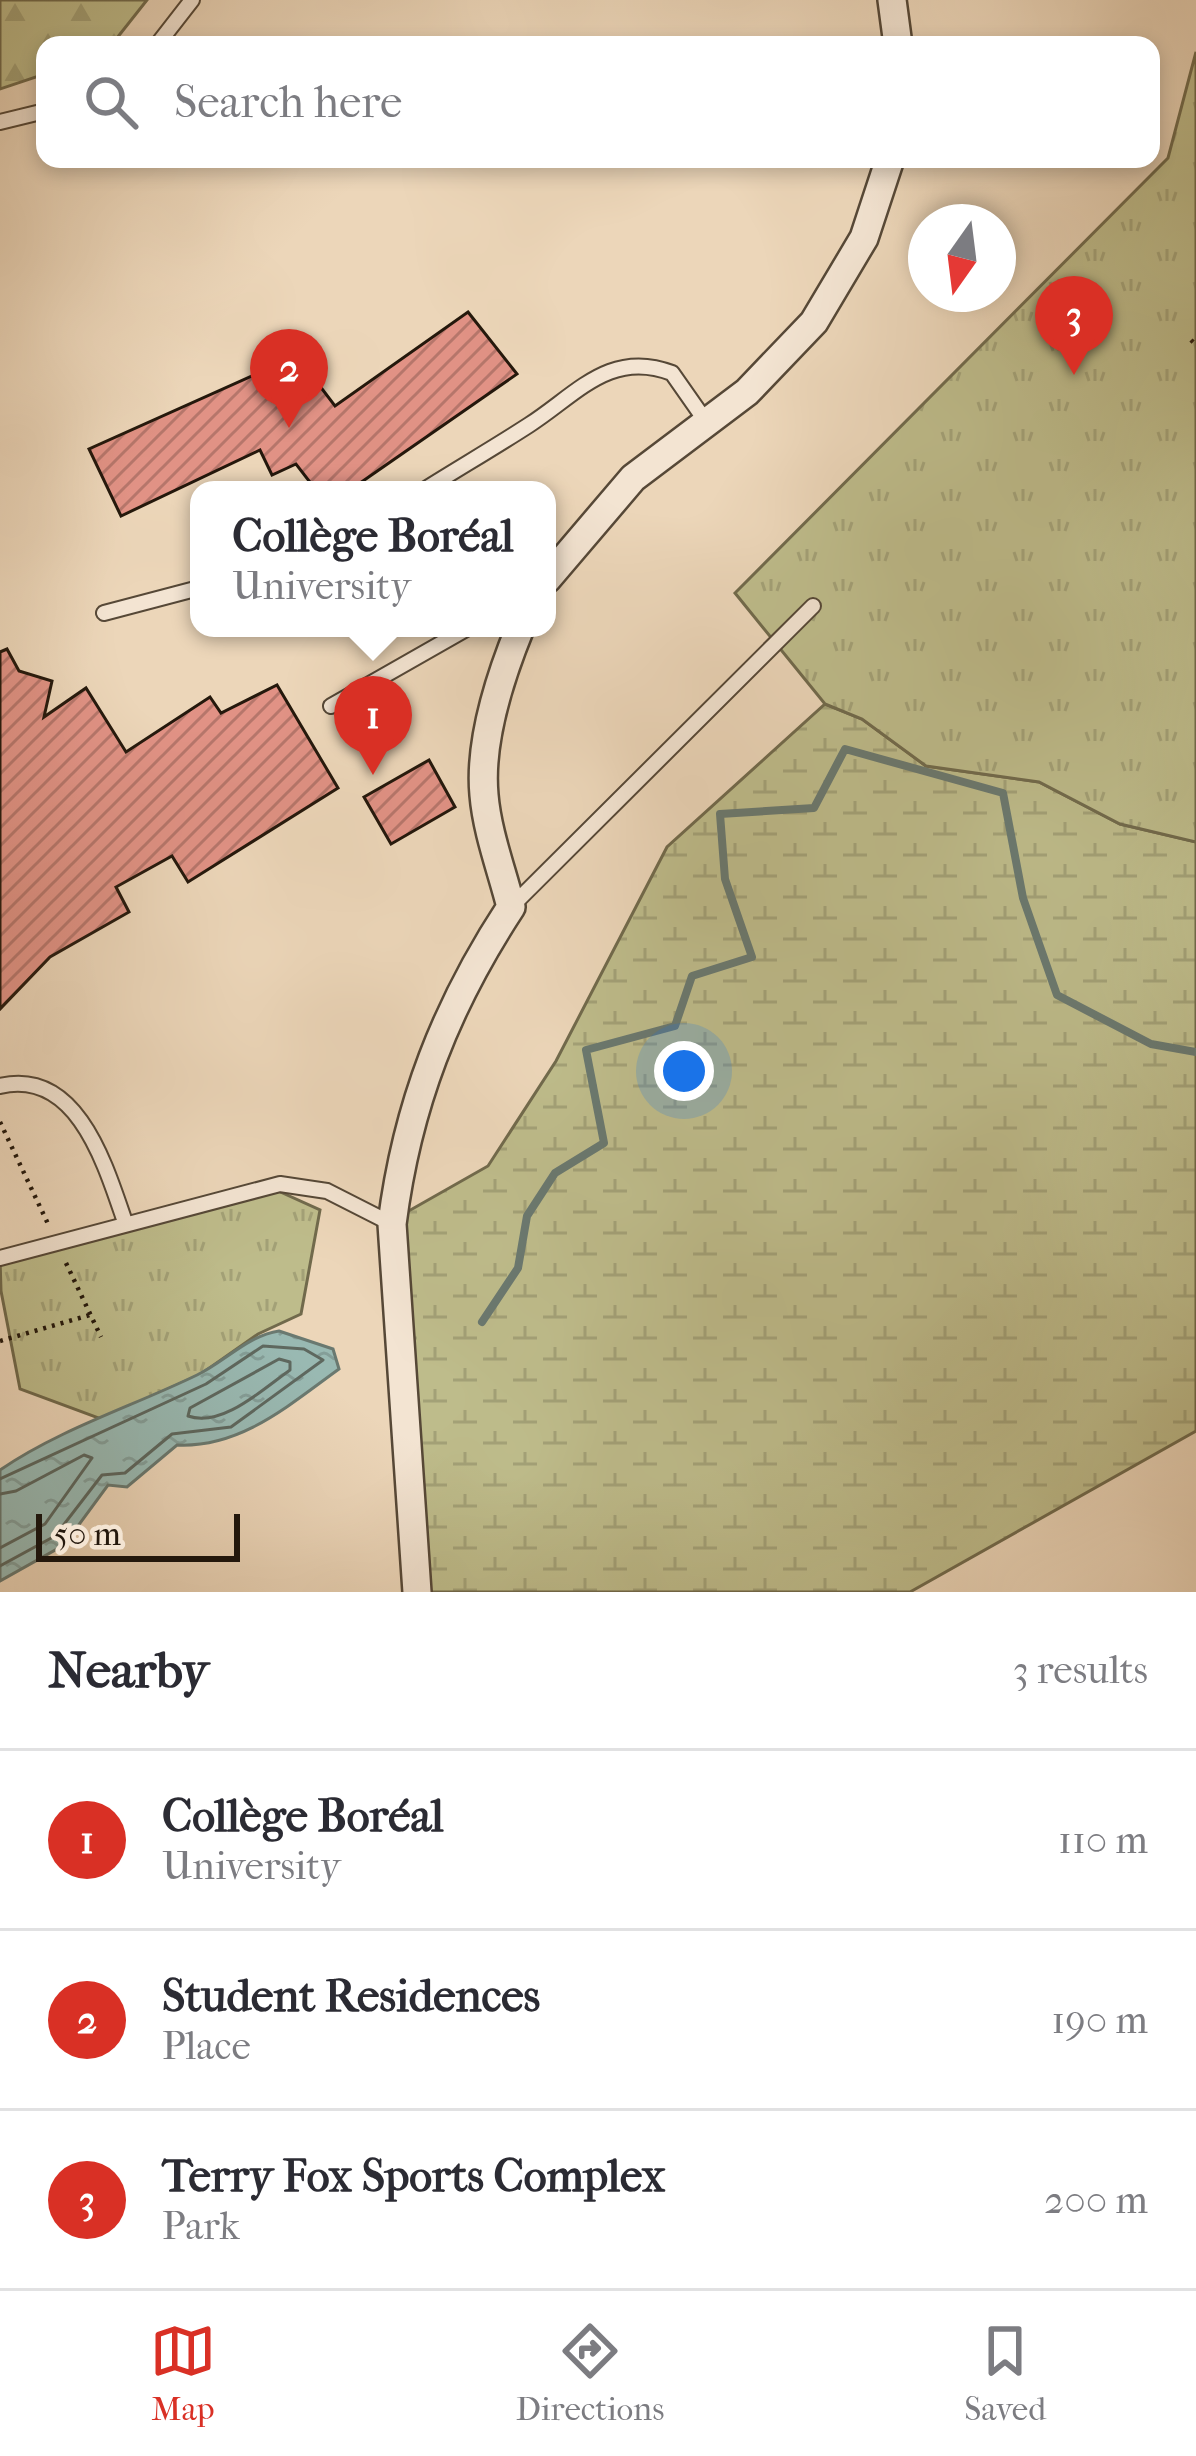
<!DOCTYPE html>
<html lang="en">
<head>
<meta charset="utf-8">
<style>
	body { margin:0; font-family:"IM FELL French Canon",serif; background:#f2f2f3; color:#2b2b33 }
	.compass { position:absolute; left:908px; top:204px; width:108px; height:108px; border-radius:50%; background:#fff; box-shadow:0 6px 18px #0003; rotate:194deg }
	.scale { position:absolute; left:36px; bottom:30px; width:204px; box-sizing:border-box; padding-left:12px; border:6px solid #24180c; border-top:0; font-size:33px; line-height:42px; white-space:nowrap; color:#24180c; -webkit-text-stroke:9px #f3e4d2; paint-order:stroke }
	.you { position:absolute; left:684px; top:1071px; width:42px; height:42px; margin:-30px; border:9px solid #fff; border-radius:50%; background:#1a73e8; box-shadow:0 0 0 18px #1a73e833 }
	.badge { display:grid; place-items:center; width:78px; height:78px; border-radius:50%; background:#d93025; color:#fff; font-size:39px; font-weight:700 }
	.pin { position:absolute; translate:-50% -99px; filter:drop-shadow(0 3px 6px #0008) }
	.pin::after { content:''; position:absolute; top:63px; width:42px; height:36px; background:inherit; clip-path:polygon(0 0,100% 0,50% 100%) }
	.popup { position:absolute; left:190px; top:481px; width:366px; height:156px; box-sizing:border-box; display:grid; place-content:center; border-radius:24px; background:#fff; filter:drop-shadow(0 3px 9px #0005); font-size:39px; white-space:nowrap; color:#7c7c81 }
	.popup b { font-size:45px; color:#2b2b33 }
	.popup::after { content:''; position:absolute; left:50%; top:100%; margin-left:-24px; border:24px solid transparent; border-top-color:#fff }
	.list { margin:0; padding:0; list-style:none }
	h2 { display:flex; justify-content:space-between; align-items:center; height:156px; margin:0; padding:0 48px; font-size:51px }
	h2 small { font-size:39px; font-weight:400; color:#7c7c81 }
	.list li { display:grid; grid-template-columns:78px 1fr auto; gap:36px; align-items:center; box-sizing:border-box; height:180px; padding:0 48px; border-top:3px solid #e1e1e2 }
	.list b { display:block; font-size:45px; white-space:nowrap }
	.list p { margin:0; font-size:39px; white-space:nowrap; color:#7c7c81 }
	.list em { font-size:39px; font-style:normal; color:#7c7c81 }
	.icon { flex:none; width:66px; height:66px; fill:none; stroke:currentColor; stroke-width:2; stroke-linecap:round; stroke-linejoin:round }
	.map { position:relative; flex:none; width:1196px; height:1592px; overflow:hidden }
	.search { position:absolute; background:#fff; box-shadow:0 6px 18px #0003; left:36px; right:36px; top:36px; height:132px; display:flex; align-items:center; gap:30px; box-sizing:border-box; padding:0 42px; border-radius:24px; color:#7c7c81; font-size:45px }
	.sheet { height:696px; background:#fff }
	nav { display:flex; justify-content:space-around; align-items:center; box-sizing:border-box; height:168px; border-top:3px solid #e1e1e2; background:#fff; font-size:33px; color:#7c7c81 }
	nav a { display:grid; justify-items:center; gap:6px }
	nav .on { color:#d93025 }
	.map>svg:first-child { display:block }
	.forest { fill:url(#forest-firs); stroke:#716a4c; stroke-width:3 }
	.wetland { fill:url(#wetland-marsh); stroke:#716a4c; stroke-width:3 }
	.park { fill:url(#park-tufts); stroke:#716a4c; stroke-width:3 }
	.water { fill:url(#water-ripples); stroke:#6a7970; stroke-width:3 }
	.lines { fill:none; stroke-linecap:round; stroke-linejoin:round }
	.shore { stroke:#5e685f; stroke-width:3 }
	.stream { stroke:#6a7970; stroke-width:8 }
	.building { fill:url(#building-hatch); stroke:#24180c; stroke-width:3 }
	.service-casing { stroke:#564837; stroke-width:18 }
	.minor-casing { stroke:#564837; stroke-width:32 }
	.path { stroke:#24180c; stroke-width:4.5; stroke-dasharray:3 6; stroke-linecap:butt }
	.service { stroke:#f3e4d2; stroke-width:14 }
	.minor { stroke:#f3e4d2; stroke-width:27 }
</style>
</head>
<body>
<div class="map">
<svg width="1196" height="1592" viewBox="0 0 1196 1592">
	<defs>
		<pattern id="forest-firs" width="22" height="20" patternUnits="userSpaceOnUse" patternTransform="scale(3)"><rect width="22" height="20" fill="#bebc8b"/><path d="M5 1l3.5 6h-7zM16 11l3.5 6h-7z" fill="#a3a177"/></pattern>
		<pattern id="wetland-marsh" width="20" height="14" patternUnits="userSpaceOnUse" patternTransform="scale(3)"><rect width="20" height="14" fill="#bebc8b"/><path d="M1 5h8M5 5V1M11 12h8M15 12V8" fill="none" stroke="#a3a177"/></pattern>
		<pattern id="park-tufts" width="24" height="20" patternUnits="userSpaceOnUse" patternTransform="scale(3)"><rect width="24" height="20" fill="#bebc8b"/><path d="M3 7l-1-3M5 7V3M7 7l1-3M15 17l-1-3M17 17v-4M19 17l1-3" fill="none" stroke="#a3a177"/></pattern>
		<pattern id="water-ripples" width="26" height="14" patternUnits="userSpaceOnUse" patternTransform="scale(3)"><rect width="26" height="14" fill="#99b9b2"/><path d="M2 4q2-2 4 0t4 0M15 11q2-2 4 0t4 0" fill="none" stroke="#849e98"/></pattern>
		<pattern id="building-hatch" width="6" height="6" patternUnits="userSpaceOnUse" patternTransform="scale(3)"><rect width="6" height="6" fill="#e19285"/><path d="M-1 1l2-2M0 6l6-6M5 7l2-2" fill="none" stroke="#b6766b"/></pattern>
	</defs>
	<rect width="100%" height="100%" fill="#ecd6b9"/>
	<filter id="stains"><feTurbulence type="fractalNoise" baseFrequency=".00167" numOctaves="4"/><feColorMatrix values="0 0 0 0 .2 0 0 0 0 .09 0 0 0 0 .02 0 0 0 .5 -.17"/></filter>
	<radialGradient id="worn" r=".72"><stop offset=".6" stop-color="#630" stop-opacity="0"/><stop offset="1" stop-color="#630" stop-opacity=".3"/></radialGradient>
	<path class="forest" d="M0,0h147l-34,43 -68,2v29l-45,15z"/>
	<path class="wetland" d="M825,704l37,15 64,47 113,16 81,42 76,18v589l-286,161h-488l-31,-371 97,-55 68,-105 111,-214z"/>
	<path class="park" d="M1196,52v790l-76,-18 -81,-42 -113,-16 -64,-47 -37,-15 -90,-111 433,-435z
		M265,1185l55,25 -19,104 -43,20 -57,40 -100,45 -81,-30 -19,-98 -1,-33z"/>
	<path class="water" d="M279,1331l54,18 6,20c-50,36 -98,79 -162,76l-50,42 -19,-2 -44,60 -64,36v-111c60,-41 131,-63 197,-95 29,-14 50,-39 82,-44z"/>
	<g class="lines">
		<path class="shore" d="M279,1359l11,3v8c-27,19 -68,58 -102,46l2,-8z
			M0,1479l206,-95 57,-38 41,3 19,11 -92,67 -59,7 -47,39 -23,2 -47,61 -55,30
			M0,1494l16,-3 68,-36 8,3 -47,66 -45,24"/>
		<path class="stream" d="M482,1322l36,-54 9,-52 28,-43 49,-30 -18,-93 89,-24 17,-50 60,-19 -27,-78 -5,-65 94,-6 31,-59 158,44 20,105 34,97 94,49 45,8"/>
	</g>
	<path class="building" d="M468,312l49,62 -167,116h-34l-20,-26 -24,11 -12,-25 -139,66 -32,-67 174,-78 9,29 41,-23 22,29z
		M7,649l12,22 33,10 -8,36 42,-29 40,64 84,-55 11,16 56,-28 61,103 -150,94 -16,-26 -56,31 13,25 -79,45 -50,52v-357z
		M429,760l26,47 -64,37 -27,-47z"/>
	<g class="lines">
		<defs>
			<path id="service" d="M157,45l35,-45
				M0,122l45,-11
				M424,490c35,-22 71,-43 105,-65 47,-30 81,-76 143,-52l35,50
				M104,613l95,-25
				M331,706l137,-78
				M511,907l302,-301
				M0,1086c77,-18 105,78 125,136
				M0,1258l280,-74 47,7 65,33"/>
			<path id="minor" d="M892,0l6,45
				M547,579l86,-101 114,-86 67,-70 50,-84 26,-79
				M417,1592l-25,-368c15,-119 54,-218 119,-317 -9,-36 -24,-75 -27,-112 -5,-53 16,-118 36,-167"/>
		</defs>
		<use href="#service" class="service-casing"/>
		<use href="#minor" class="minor-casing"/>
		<path class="path" d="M1191,340l5,5
			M0,1122l49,104
			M66,1263l35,74
			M0,1341l90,-26"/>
		<use href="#service" class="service"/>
		<use href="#minor" class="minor"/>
	</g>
	<rect width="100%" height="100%" filter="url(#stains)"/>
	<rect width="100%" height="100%" fill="url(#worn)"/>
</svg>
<svg class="compass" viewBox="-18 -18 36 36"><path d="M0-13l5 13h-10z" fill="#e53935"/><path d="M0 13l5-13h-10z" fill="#7c7c81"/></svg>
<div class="scale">50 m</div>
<div class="you"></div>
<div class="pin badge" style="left:373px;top:775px">1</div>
<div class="popup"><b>Collège Boréal</b>University</div>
<div class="pin badge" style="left:289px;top:428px">2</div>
<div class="pin badge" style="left:1074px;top:375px">3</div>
<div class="search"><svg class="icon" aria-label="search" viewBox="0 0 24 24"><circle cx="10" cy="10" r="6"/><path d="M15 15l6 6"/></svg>Search here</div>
</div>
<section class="sheet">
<h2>Nearby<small>3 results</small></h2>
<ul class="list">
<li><span class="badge">1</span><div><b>Collège Boréal</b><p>University</p></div><em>110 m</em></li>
<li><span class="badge">2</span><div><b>Student Residences</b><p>Place</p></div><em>190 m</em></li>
<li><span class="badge">3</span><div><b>Terry Fox Sports Complex</b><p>Park</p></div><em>200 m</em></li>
</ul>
</section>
<nav>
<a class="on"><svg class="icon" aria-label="map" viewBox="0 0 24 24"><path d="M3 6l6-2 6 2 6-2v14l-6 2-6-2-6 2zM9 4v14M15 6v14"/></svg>Map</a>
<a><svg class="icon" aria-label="directions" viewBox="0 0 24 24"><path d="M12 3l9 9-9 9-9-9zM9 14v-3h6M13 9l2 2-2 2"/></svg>Directions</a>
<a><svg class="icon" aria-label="saved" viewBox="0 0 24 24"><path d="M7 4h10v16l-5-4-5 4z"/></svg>Saved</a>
</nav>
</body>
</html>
